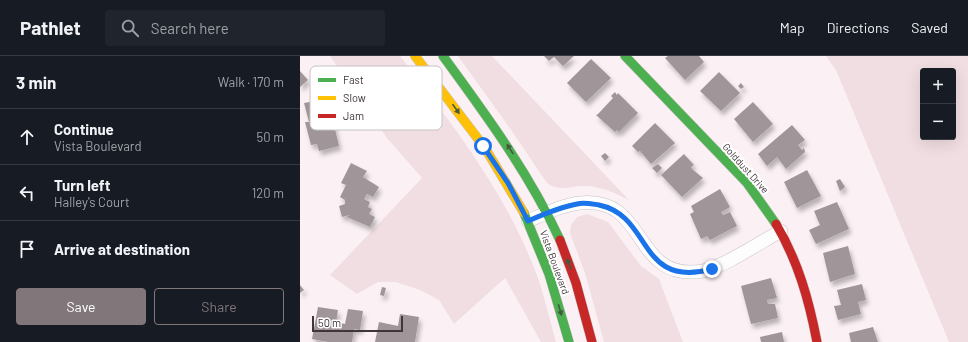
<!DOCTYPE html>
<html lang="en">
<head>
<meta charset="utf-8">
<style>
	body { margin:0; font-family:Barlow,sans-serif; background:#20242c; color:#f1f3f6 }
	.controls { position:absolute; right:12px; top:12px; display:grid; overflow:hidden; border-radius:4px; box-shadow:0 4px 16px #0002 }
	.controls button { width:36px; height:36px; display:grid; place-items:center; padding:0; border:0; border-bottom:1px solid #363941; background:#171b24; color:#f1f3f6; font:20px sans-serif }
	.scale { position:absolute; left:12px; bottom:10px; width:91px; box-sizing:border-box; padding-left:4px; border:2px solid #403538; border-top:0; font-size:11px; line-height:14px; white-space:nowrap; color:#403538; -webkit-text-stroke:3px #fff; paint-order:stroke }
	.stop { position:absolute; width:12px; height:12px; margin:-9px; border:3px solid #1a73e8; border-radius:50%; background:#fff }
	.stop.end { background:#1a73e8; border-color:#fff; box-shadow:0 1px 4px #0008 }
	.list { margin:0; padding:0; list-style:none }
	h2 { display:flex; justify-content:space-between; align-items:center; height:52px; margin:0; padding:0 16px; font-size:17px }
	h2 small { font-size:13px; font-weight:400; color:#9ea1a6 }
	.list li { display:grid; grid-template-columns:26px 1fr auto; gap:12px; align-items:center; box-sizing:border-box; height:56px; padding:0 16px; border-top:1px solid #363941 }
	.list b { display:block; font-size:15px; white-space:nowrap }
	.list p { margin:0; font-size:13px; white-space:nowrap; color:#9ea1a6 }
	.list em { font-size:13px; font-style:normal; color:#9ea1a6 }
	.actions { display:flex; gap:8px; padding:12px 16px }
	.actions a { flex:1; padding:9px 0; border:1px solid #81777a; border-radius:4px; text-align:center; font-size:14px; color:#81777a }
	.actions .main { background:#81777a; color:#fff }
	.icon { flex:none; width:22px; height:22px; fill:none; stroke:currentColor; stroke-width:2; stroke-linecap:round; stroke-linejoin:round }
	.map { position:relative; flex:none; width:668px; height:286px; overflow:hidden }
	header { display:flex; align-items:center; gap:24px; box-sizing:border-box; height:56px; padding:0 20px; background:#171b24; border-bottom:1px solid #363941 }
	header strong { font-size:19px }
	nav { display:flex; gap:22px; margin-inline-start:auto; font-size:14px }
	.search { width:280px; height:36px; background:#20242c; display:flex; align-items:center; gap:10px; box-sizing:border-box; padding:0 14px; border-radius:4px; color:#9ea1a6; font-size:15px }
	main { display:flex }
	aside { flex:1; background:#171b24 }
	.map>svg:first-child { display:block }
	.green { fill:#f1dee3; fill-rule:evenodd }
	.building { fill:#a09699; filter:url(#shadow) }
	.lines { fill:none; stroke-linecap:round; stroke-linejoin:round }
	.street-casing { stroke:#cac1c3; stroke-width:14 }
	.fast-casing { stroke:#cac1c3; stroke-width:10 }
	.slow-casing { stroke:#cac1c3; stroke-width:10 }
	.jam-casing { stroke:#cac1c3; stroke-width:10 }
	.street { stroke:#fefdfd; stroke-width:13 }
	.fast { stroke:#4caf50; stroke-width:9 }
	.slow { stroke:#ffc107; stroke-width:9 }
	.jam { stroke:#c62828; stroke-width:9 }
	.oneway { fill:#445a3f }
	.route { stroke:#1a73e8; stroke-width:5 }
	.labels { text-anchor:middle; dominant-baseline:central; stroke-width:4; stroke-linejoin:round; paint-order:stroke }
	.street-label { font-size:10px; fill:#403538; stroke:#fff }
	.key { fill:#fff; stroke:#c6c2c3; stroke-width:1 }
	.key-label { font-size:11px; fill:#403538 }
</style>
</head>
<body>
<header>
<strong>Pathlet</strong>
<div class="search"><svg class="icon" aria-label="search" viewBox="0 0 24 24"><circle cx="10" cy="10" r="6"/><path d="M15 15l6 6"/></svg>Search here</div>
<nav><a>Map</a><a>Directions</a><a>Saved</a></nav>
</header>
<main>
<aside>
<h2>3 min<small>Walk · 170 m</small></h2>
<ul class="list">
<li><svg class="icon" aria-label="ahead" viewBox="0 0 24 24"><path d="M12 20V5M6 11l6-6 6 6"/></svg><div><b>Continue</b><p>Vista Boulevard</p></div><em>50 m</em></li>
<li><svg class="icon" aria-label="left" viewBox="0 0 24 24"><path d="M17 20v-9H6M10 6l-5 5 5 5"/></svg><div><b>Turn left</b><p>Halley's Court</p></div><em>120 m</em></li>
<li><svg class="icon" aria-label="arrive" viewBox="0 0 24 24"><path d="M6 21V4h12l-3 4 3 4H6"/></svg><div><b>Arrive at destination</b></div></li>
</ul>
<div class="actions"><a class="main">Save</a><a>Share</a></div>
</aside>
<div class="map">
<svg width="668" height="286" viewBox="0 0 668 286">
	<defs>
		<filter id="shadow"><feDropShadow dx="2.5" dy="4.5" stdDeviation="2" flood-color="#0004"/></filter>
	</defs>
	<rect width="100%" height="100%" fill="#fbf1f4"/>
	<path class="green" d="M30,0h70c49,64 99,127 130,202 12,26 18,56 26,84h-15l-36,-64 -51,46 -15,-24 -19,-10 -24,-8h-18l-21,12 -27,-19 92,-97 -35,-40z
		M158,0h34l137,144c-14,-7 -27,-13 -42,-14 -15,-1 -27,7 -40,-3l-38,-56z
		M526,0h142v286h-19l-113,-272zM623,15h30v66h-30z
		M287,158l21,8 33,44 18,13 24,63h-79l-19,-69 -15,-40 1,-8 6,-8z"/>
	<path class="building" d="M244,0h30l-11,10 -9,-9 -5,4z
		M368,0h31l5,6 -19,18 -20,-22z
		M291,3l20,19 -25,24 -19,-19z
		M0,15l8,9 -8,7z
		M419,16l21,21 -19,18 -21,-20z
		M441,27l3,4 -3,2 -3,-3z
		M315,36l2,3 1,-2 20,20 -19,19 -2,-2 -2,2 -19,-17 2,-1 15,-16 -2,-2z
		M20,44l4,14 7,-2 8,34 -20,5 -2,-7 -6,1 -6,-23h4l-5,-19z
		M453,46l20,22 -20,18 -19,-23z
		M355,67l20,20 -24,21 -11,-13 -2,1 -6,-6z
		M492,69l13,15 -7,5 4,5 2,-2 1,4 -19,17 -9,-12 -10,9 -9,-12z
		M305,97l4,4 -4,4 -4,-5z
		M384,98l10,11 -3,2 1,2 11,9 -21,19 -21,-22z
		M51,107l16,8 -4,6 16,10 -6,10 -6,-3 -3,5 6,3 -2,5 4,2 -3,5 6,3 -5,10 -23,-10 2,-2 -7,2 -3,-11 6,-2v-4l-5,-3 6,-12 -5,-2z
		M358,108l4,4 -5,5 -5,-5z
		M507,114l14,26 -24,12 -13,-26z
		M540,123l5,8 -5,4 -4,-10z
		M420,133l10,18 -9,5 2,3 7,-3 7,14 -27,14 -3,-4 -6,3 -11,-25 4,-2 -3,-6z
		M537,146l12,27 -33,15 -7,-14 11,-5 -6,-14z
		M548,190l7,28 -25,8 -7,-29z
		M471,222l6,20 -10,2 1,4h7l3,14 -27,6 -10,-38z
		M562,228l4,16 -8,2 3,12 -23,6 -4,-14 7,-1 -4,-15z
		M0,229l4,5 -4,3z
		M82,231l4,1 -2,8 -4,-1z
		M18,251l20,3 -2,12 9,2 3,-15 15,2 -3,19 -6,-1 -2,13h-24l-16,-3z
		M100,258l19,3 -4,25h-40l4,-20 19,4z
		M573,271l5,15h-27l-2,-9z
		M482,276l2,10h-23l-1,-5z"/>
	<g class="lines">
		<defs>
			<path id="street" d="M228,165c16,-7 34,-16 52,-18 70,-7 51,80 123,68 19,-3 59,-30 78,-40"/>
			<path id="fast" d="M143,0c43,59 86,117 117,184
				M325,0l122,127 29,41
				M224,157l25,61 20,68"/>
			<path id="slow" d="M115,0l70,92 39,65"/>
			<path id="jam" d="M476,168c22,37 33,76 41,118
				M260,184l16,43 16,59"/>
		</defs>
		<use href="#street" class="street-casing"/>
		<use href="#fast" class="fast-casing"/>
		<use href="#slow" class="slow-casing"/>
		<use href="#jam" class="jam-casing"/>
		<use href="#street" class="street"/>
		<use href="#fast" class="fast"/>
		<use href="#slow" class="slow"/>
		<use href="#jam" class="jam"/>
	</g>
	<defs><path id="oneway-solid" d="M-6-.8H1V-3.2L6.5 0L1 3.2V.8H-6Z"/></defs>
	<g class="oneway">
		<use href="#oneway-solid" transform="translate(156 53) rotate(54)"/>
		<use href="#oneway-solid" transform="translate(210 93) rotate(-123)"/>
		<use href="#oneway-solid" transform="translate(269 208) rotate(-110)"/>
		<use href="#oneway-solid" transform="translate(260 254) rotate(74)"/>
	</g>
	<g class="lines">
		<path class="route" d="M183,90l25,37 20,38c16,-7 32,-14 49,-17 7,-2 15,0 22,1 54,11 38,84 113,64"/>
	</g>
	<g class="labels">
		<g class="street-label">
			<text transform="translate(446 112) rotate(48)">Golddust Drive</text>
			<text transform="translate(255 206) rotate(70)">Vista Boulevard</text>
		</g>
	</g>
	<rect x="10" y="10" width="132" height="64" rx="6" class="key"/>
	<rect x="18" y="22" width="18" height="4" fill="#4caf50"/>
	<rect x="18" y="40" width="18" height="4" fill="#ffc107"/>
	<rect x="18" y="58" width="18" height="4" fill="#c62828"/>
	<g class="key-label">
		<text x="43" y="28">Fast</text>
		<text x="43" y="46">Slow</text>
		<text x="43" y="64">Jam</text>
	</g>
</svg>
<div class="controls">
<button>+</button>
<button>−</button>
</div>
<div class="scale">50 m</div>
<div class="stop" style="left:183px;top:90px"></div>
<div class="stop end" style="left:412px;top:213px"></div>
</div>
</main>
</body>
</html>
